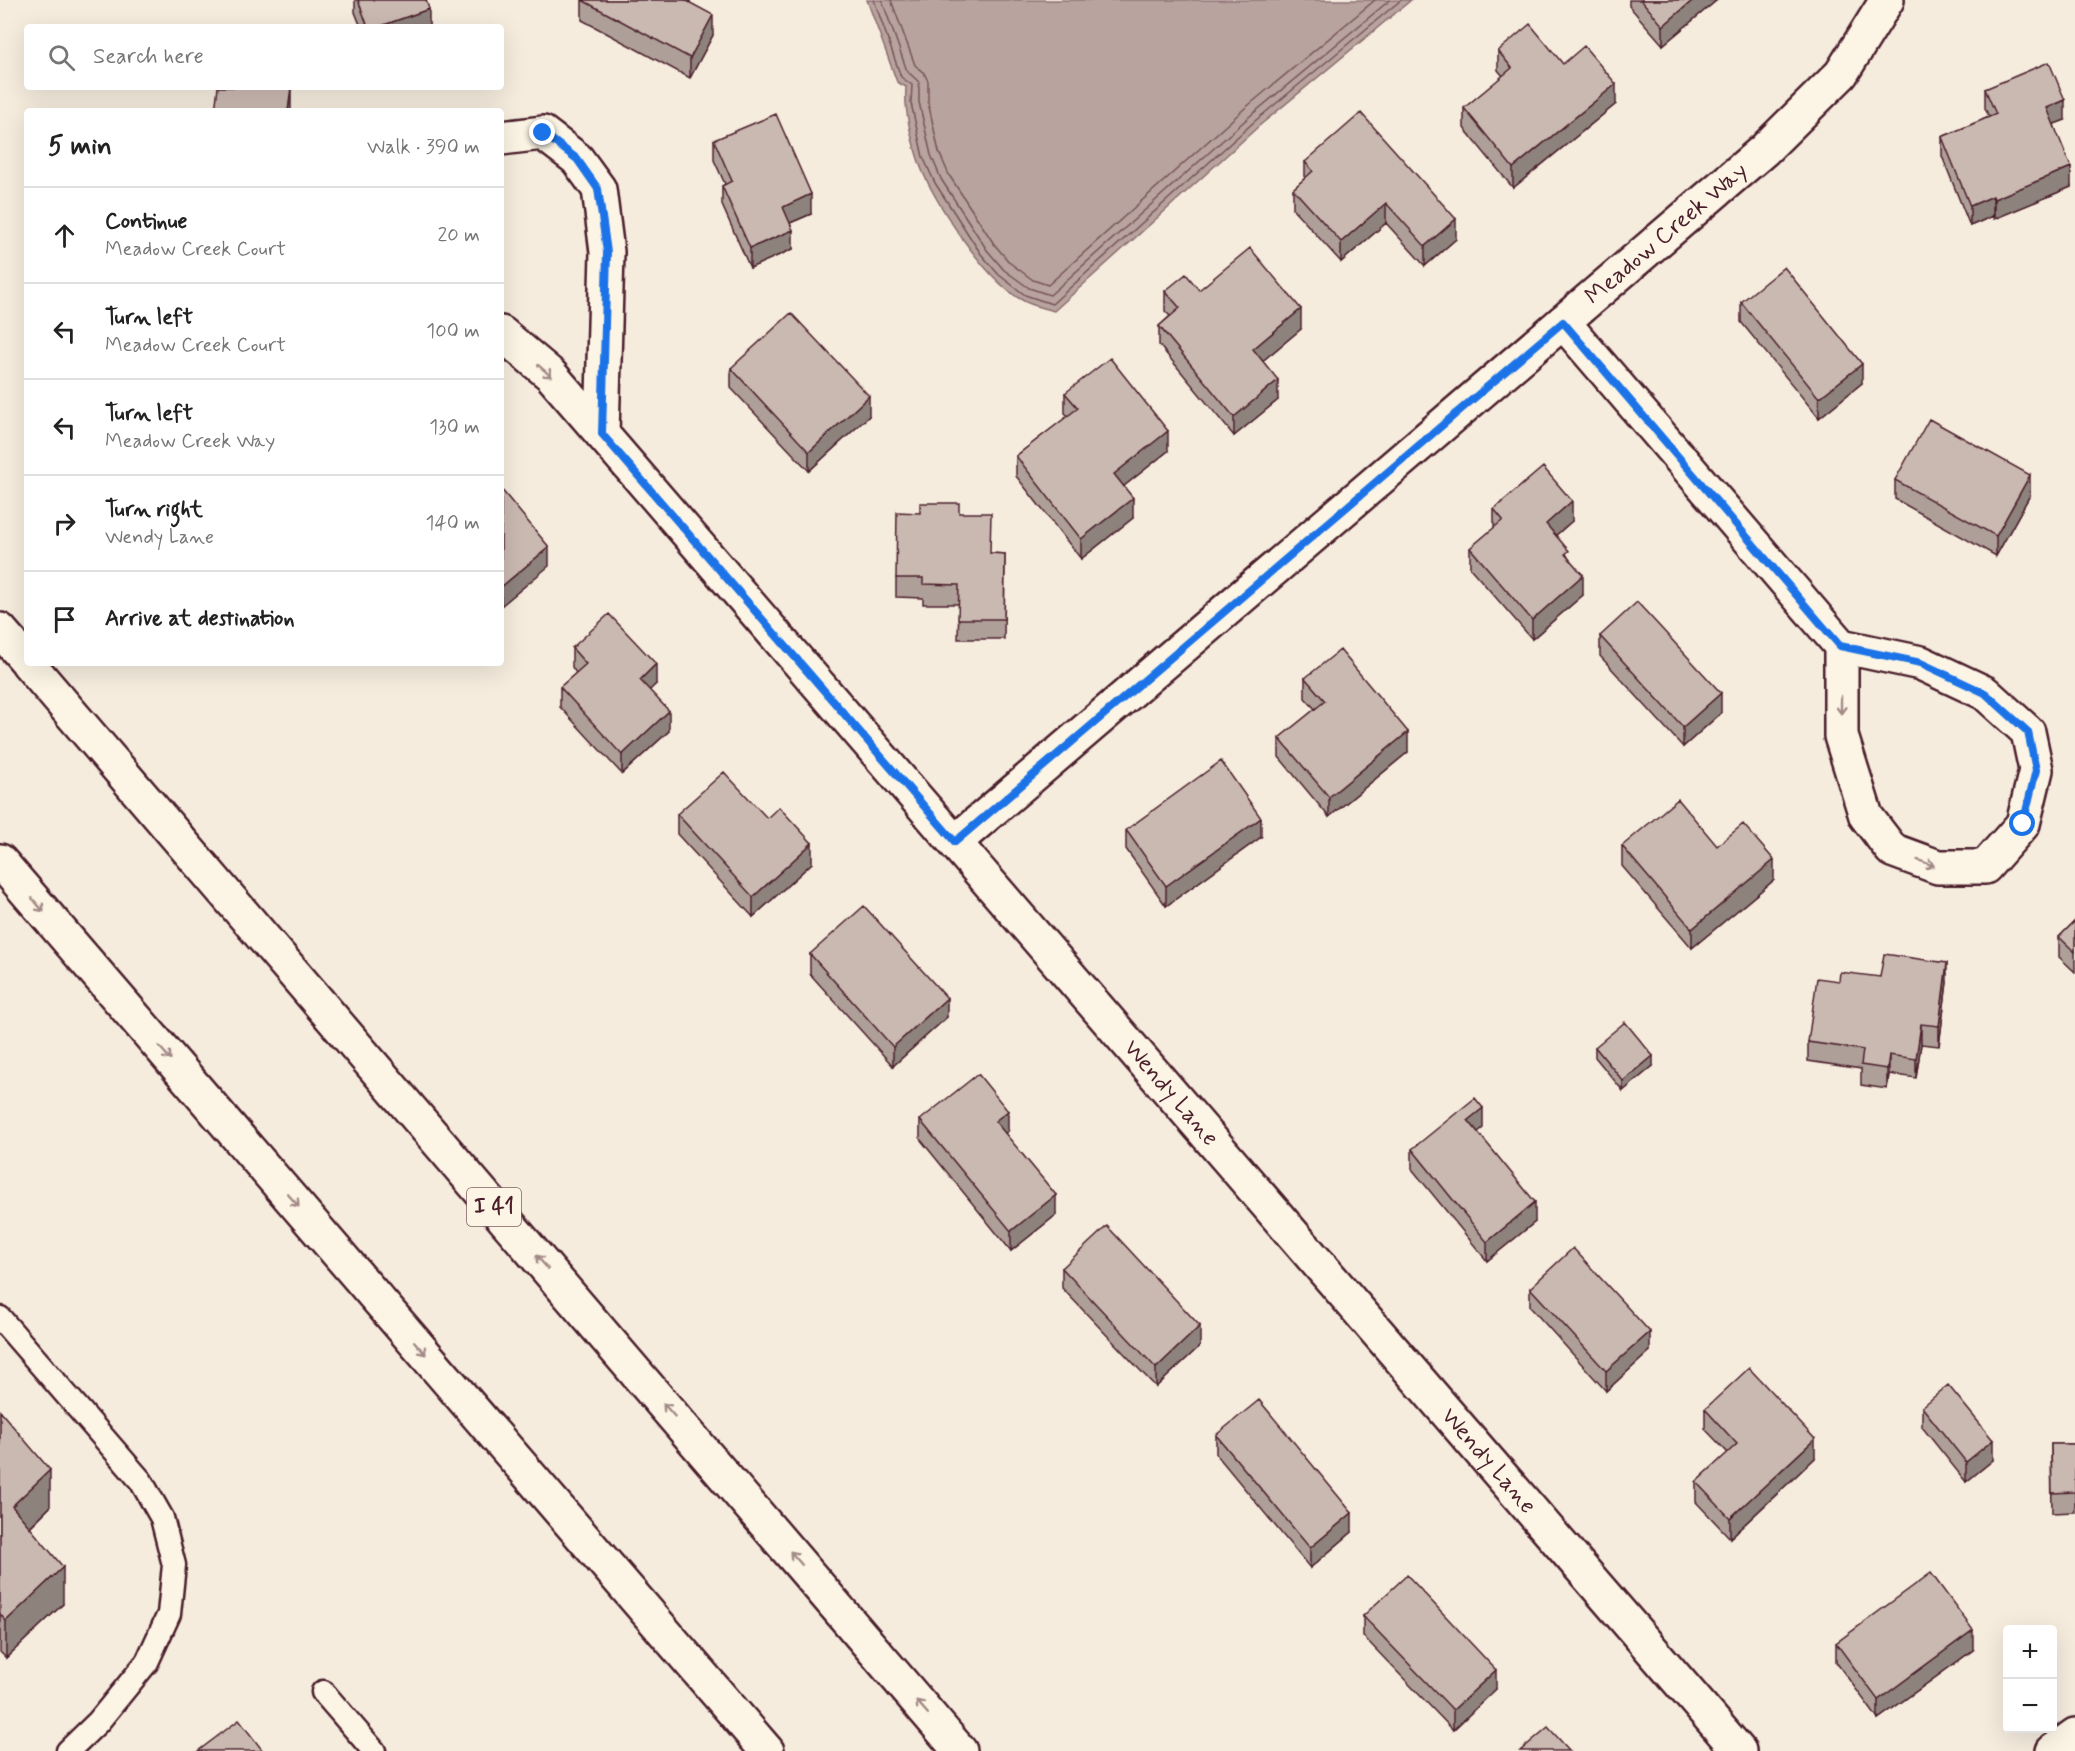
<!DOCTYPE html>
<html lang="en">
<head>
<meta charset="utf-8">
<style>
	body { margin:0; font-family:Mynerve,sans-serif; background:#f6f6f6; color:#222 }
	.controls { position:absolute; right:18px; bottom:18px; display:grid; overflow:hidden; border-radius:6px; box-shadow:0 6px 24px #0002 }
	.controls button { width:54px; height:54px; display:grid; place-items:center; padding:0; border:0; border-bottom:2px solid #e0e0e0; background:#fff; color:#222; font:30px sans-serif }
	.stop { position:absolute; width:18px; height:18px; margin:-14px; border:4px solid #1a73e8; border-radius:50%; background:#fff }
	.stop.end { background:#1a73e8; border-color:#fff; box-shadow:0 2px 6px #0008 }
	.list { margin:0; padding:0; list-style:none }
	h2 { display:flex; justify-content:space-between; align-items:center; height:78px; margin:0; padding:0 24px; font-size:26px }
	h2 small { font-size:20px; font-weight:400; color:#767676 }
	.list li { display:grid; grid-template-columns:39px 1fr auto; gap:18px; align-items:center; box-sizing:border-box; height:96px; padding:0 24px; border-top:2px solid #e0e0e0 }
	.list b { display:block; font-size:22px; white-space:nowrap }
	.list p { margin:0; font-size:20px; white-space:nowrap; color:#767676 }
	.list em { font-size:20px; font-style:normal; color:#767676 }
	.icon { flex:none; width:33px; height:33px; fill:none; stroke:currentColor; stroke-width:2; stroke-linecap:round; stroke-linejoin:round }
	.map { position:relative; flex:none; width:2075px; height:1751px; overflow:hidden }
	.search { position:absolute; background:#fff; box-shadow:0 6px 24px #0002; left:24px; top:24px; width:480px; height:66px; display:flex; align-items:center; gap:15px; box-sizing:border-box; padding:0 21px; border-radius:6px; color:#767676; font-size:22px }
	.panel { position:absolute; background:#fff; box-shadow:0 6px 24px #0002; left:24px; top:108px; width:480px; height:558px; border-radius:6px }
	.map>svg:first-child { display:block }
	.water { fill:#b8a39e; stroke:#8c6e70; stroke-width:1.5 }
	.lines { fill:none; stroke-linecap:round; stroke-linejoin:round }
	.shore { stroke:#765459; stroke-width:1.5 }
	.lane-casing { stroke:#4a1f2b; stroke-width:27 }
	.street-casing { stroke:#4a1f2b; stroke-width:38 }
	.highway-casing { stroke:#4a1f2b; stroke-width:38 }
	.lane { stroke:#fcf5e5; stroke-width:22 }
	.street { stroke:#fcf5e5; stroke-width:33 }
	.highway { stroke:#fcf5e5; stroke-width:33 }
	.wall { fill:#ae9f98; stroke:#4a1f2b; stroke-width:1.5 }
	.shaded-wall { fill:#8d827c; stroke:#4a1f2b; stroke-width:1.5 }
	.building { fill:#cab9b1; stroke:#4a1f2b; stroke-width:1.5 }
	.oneway { stroke:#a38a88 }
	.route { stroke:#1a73e8; stroke-width:8 }
	.labels { text-anchor:middle; dominant-baseline:central; stroke-width:5; stroke-linejoin:round; paint-order:stroke }
	.shield { fill:#fcf5e5; stroke:#7f5f63; stroke-width:1.5 }
	.shield-label { font-size:22px; font-weight:bold; fill:#4a1f2b }
	.street-label { font-size:24px; fill:#4a1f2b; stroke:#fcf5e5 }
</style>
</head>
<body>
<div class="map">
<svg width="2075" height="1751" viewBox="0 0 2075 1751">
	<rect width="100%" height="100%" fill="#f5ecde"/>
	<filter id="ink" filterUnits="userSpaceOnUse"><feTurbulence type="fractalNoise" baseFrequency=".0167" numOctaves="2"/><feDisplacementMap in="SourceGraphic" scale="12" xChannelSelector="R" yChannelSelector="G"/><feConvolveMatrix kernelMatrix="1 2 1 2 8 2 1 2 1" color-interpolation-filters="sRGB"/></filter>
	<g filter="url(#ink)">
		<path class="water" d="M867,0h544l-152,126 -205,185c-9,-3 -21,-5 -30,-10 -36,-17 -95,-105 -106,-142 -7,-22 -14,-49 -12,-72l-9,-5z"/>
		<g class="lines">
			<path class="shore" d="M874,0l27,77 11,8 -1,18 12,54 12,26 46,71 18,21 26,20 27,9 203,-183 146,-121
				M882,0l25,71 12,11v20l12,53 10,24 46,71 17,20 25,18 21,7 200,-179 140,-116
				M891,0l24,65 9,8 4,8v21l11,50 10,23 45,69 16,19 23,17 15,5 196,-176 131,-109"/>
			<defs>
				<path id="lane" d="M0,1318l141,163 21,37 12,47 -5,49 -22,48 -49,60 -30,29
					M323,1692l51,59"/>
				<g id="street">
					<path d="M501,138l42,-5 34,26 22,30 8,63 -5,182"/>
					<path d="M1563,322l278,324 80,17 64,30 43,39 8,38 -13,54 -38,43h-47l-46,-17 -26,-34 -25,-80v-90"/>
					<path id="s1" d="M501,333l50,42 1188,1376"/>
					<path id="s2" d="M955,842l809,-692 77,-76 46,-74"/>
					<path d="M2053,1751l22,-16"/>
				</g>
				<path id="highway" d="M0,630l27,31
					M28,663l932,1088
					M0,861l767,890"/>
			</defs>
			<use href="#lane" class="lane-casing"/>
			<use href="#street" class="street-casing"/>
			<use href="#highway" class="highway-casing"/>
			<use href="#lane" class="lane"/>
			<use href="#street" class="street"/>
			<use href="#highway" class="highway"/>
		</g>
		<path class="wall" d="M355,0h71l3,27h-68l-6,-15z
			M582,0h108v3l23,32 -23,43 -108,-58z
			M1629,0h88l-54,45 -34,-39z
			M1498,51l65,13 53,40 -103,84 -49,-60v-20l39,-32 -5,-6z
			M1985,89l80,31 -11,4 17,63 -77,32 -1,-3 -23,10 -28,-70v-19l47,-20 -4,-9z
			M714,140l97,74 -21,9 3,26 -43,19 -28,-63v-19l3,-2 -11,-24z
			M1305,162l151,77 -31,27 -39,-43 -45,39 -48,-53v-20l12,-11z
			M1199,290l102,39 -39,32 16,39 -44,36 -75,-91v-19l11,-10 -5,-5v-20z
			M1741,302l121,81 -43,35 -78,-96z
			M731,368l138,48 -60,55 -78,-83z
			M1065,393l103,58 -44,35 9,32 -52,41 -65,-83v-20l52,-40 -3,-3z
			M1895,480l135,15 -34,61 -101,-57z
			M1494,509l78,12 -16,14 13,24 14,36 -51,44 -62,-71v-20l24,-20z
			M959,513l31,40 15,1 -1,85h-46l1,-35h-36v-6l-27,-1v-19z
			M1600,636l121,77 -38,34 -83,-91z
			M572,648l84,36 -7,6 20,41 -47,43 -62,-67v-20l16,-14 -4,-6z
			M1305,678l103,74 -79,65 -50,-60v-19l36,-29 -10,-11z
			M677,814l90,4 45,45 -59,54 -76,-83z
			M1126,830l135,7 -95,69 -40,-57z
			M1622,846h95l57,34 -82,68 -70,-82z
			M2075,921v51l-16,-15v-20z
			M810,954l137,63 -54,49 -83,-92z
			M1880,977l67,5 -8,64 -18,-2 -5,34 -27,-4 -2,15 -26,-4v-16l-53,-8v-19l31,-61z
			M1595,1047l58,19 -30,25 -28,-34z
			M920,1120l88,11 -3,2 51,82 -45,36 -91,-112z
			M1483,1128l-6,4 58,90 -48,39 -75,-92v-20z
			M1062,1268l138,78 -44,41 -94,-99z
			M1530,1288l120,63 -44,40 -76,-84z
			M1922,1407l71,53 -27,22 -44,-55z
			M1705,1409l110,49 -85,80 -34,-36v-20l32,-29 -23,-24z
			M0,1411l50,96 -20,20 33,77 -57,54 -6,-6z
			M1216,1435l136,97 -42,36 -94,-114z
			M2051,1444h24v68l-23,1z
			M1363,1616l133,73 -43,41 -90,-94z
			M1836,1643l137,7 -95,69 -42,-57z"/>
		<path class="shaded-wall" d="M1693,0h24l-54,45v-19z
			M429,9v18h-51z
			M713,15v20l-23,43v-20z
			M1616,84v20l-103,84v-20z
			M291,87v24h-3z
			M2065,100v20l-18,7v-19z
			M2071,167v20l-77,32v-20z
			M811,194v20l-28,12v-19z
			M1993,196v20l-23,10v-20z
			M1386,203v20l-45,39v-20z
			M1456,219v20l-31,27v-20z
			M793,230v19l-43,19v-20z
			M1301,309v20l-48,40v-20z
			M1862,364v19l-43,35v-20z
			M1278,380v20l-44,36v-19z
			M869,396v20l-60,55v-19z
			M1168,431v20l-54,43v-20z
			M2030,475v20l-34,61v-20z
			M1133,498v20l-52,41v-20z
			M1572,501v20l-26,23v-20z
			M549,547v19l-48,40v-19z
			M1583,575v20l-51,44v-19z
			M656,664v20l-16,16v-20z
			M1721,693v20l-38,34v-20z
			M669,711v20l-47,43v-19z
			M1408,732v20l-79,65v-20z
			M1261,818v19l-95,69v-20z
			M812,843v20l-59,54v-20z
			M1774,860v20l-82,68v-19z
			M1947,963v19l-8,64v-20z
			M947,998v19l-54,49v-19z
			M1921,1024v20l-5,34v-19z
			M1889,1055v19l-2,15v-20z
			M1653,1056v10l-30,25v-10z
			M1483,1108v20l-15,12v-20z
			M1008,1111v20l-13,10v-20z
			M1056,1195v20l-45,36v-20z
			M1535,1202v20l-48,39v-19z
			M1200,1326v20l-44,41v-19z
			M1650,1332v19l-44,40v-20z
			M1815,1439v19l-85,80v-20z
			M1993,1440v20l-27,22v-20z
			M50,1470v37l-38,37v-38z
			M1352,1513v19l-42,36v-20z
			M63,1567v37l-57,54v-37z
			M1973,1630v20l-95,69v-19z
			M1496,1670v19l-43,41v-20z"/>
		<path class="building" d="M358,0h68l3,9 -51,18h-10z
			M582,0h103l28,15 -23,43z
			M1641,0h52l-30,26z
			M1530,24l33,40 21,-18 32,38 -103,84 -49,-60 48,-40 -14,-17z
			M2049,62l16,38 -18,8 24,59 -77,32 -1,-3 -23,10 -28,-69 54,-23 -11,-25z
			M218,87h73l-3,24h-73z
			M1361,113l95,106 -31,27 -39,-43 -45,39 -48,-53 20,-18 -8,-9z
			M776,114l35,80 -28,13 10,23 -43,18 -28,-62 10,-5 -18,-41z
			M1250,248l51,61 -48,40 25,31 -44,37 -75,-91 21,-18 -15,-17 21,-17 13,16z
			M1784,267l78,97 -43,34 -78,-96z
			M791,313l78,83 -60,56 -78,-84z
			M1110,358l58,73 -54,43 19,24 -52,41 -65,-83 62,-48 -13,-15z
			M1929,419l101,56 -34,61 -101,-56z
			M1543,467l29,34 -26,23 23,27 -4,3 18,21 -51,45 -62,-72 33,-28 -9,-11z
			M501,489l48,58 -48,40z
			M920,503h39v10h32l-1,40 15,1 -1,65h-46l1,-34 -36,-1v-6h-27l1,-66 23,1z
			M1637,602l84,91 -38,34 -83,-91z
			M609,614l47,50 -16,16 29,31 -47,44 -62,-68 26,-23 -14,-16z
			M1340,650l68,82 -79,65 -50,-59 46,-37 -20,-23z
			M1221,761l40,57 -95,68 -40,-56z
			M724,772l43,46 12,-11 33,36 -59,54 -76,-83z
			M1678,799l39,47 26,-22 31,36 -82,69 -70,-83z
			M864,906l83,92 -54,49 -83,-93z
			M2075,921v31l-16,-15z
			M1884,954l63,9 -8,63 -18,-2 -5,35 -27,-4 -2,14 -26,-4 2,-15 -55,-8 9,-64 22,3 1,-9 40,5z
			M1625,1022l28,34 -30,25 -28,-34z
			M978,1074l30,37 -13,10 61,74 -45,36 -91,-111z
			M1475,1098l8,10 -15,12 67,82 -48,40 -75,-93z
			M1107,1226l93,100 -44,42 -94,-100z
			M1573,1248l77,84 -44,39 -76,-83z
			M1749,1368l66,71 -85,79 -34,-36 41,-38 -32,-35z
			M1948,1385l45,55 -27,22 -44,-55z
			M1259,1400l93,113 -42,35 -94,-113z
			M0,1411l50,59 -38,36 51,61 -57,54 -6,-7z
			M2051,1444h24v48l-23,1z
			M1931,1573l42,57 -95,70 -42,-57z
			M1407,1575l89,95 -43,40 -90,-94z
			M239,1720l24,31h-65z
			M1548,1727l22,24h-50z"/>
		<defs><path id="oneway-shaft" d="M-6 0H5M1.5-3L5.5 0L1.5 3" fill="none" stroke-width="1.6" stroke-linecap="round" stroke-linejoin="round" transform="scale(1.5)"/></defs>
		<g class="oneway">
			<use href="#oneway-shaft" transform="translate(545 371) rotate(41)"/>
			<use href="#oneway-shaft" transform="translate(1841 705) rotate(90)"/>
			<use href="#oneway-shaft" transform="translate(1926 863) rotate(20)"/>
			<use href="#oneway-shaft" transform="translate(38 905) rotate(49)"/>
			<use href="#oneway-shaft" transform="translate(165 1053) rotate(49)"/>
			<use href="#oneway-shaft" transform="translate(293 1200) rotate(49)"/>
			<use href="#oneway-shaft" transform="translate(542 1262) rotate(-131)"/>
			<use href="#oneway-shaft" transform="translate(420 1348) rotate(49)"/>
			<use href="#oneway-shaft" transform="translate(669 1410) rotate(-131)"/>
			<use href="#oneway-shaft" transform="translate(796 1558) rotate(-131)"/>
			<use href="#oneway-shaft" transform="translate(922 1707) rotate(-131)"/>
		</g>
	</g>
	<g class="lines" filter="url(#ink)">
		<path class="route" d="M543,133l34,26 21,30 9,63 -5,182 353,408 608,-520 277,324 81,17 64,30 43,39 8,38 -13,54"/>
	</g>
	<g class="labels">
		<rect class="shield" x="467" y="1188" width="54" height="38" rx="4.5"/>
		<g class="shield-label">
			<text x="494" y="1207">I 41</text>
		</g>
		<g class="street-label">
			<text stroke="none"><textPath href="#s2" startOffset="936">Meadow Creek Way</textPath></text>
			<text stroke="none"><textPath href="#s1" startOffset="1014">Wendy Lane</textPath></text>
			<text stroke="none"><textPath href="#s1" startOffset="1500">Wendy Lane</textPath></text>
		</g>
	</g>
</svg>
<div class="controls">
<button>+</button>
<button>−</button>
</div>
<div class="stop" style="left:2023px;top:824px"></div>
<div class="stop end" style="left:543px;top:133px"></div>
<div class="search"><svg class="icon" aria-label="search" viewBox="0 0 24 24"><circle cx="10" cy="10" r="6"/><path d="M15 15l6 6"/></svg>Search here</div>
<section class="panel">
<h2>5 min<small>Walk · 390 m</small></h2>
<ul class="list">
<li><svg class="icon" aria-label="ahead" viewBox="0 0 24 24"><path d="M12 20V5M6 11l6-6 6 6"/></svg><div><b>Continue</b><p>Meadow Creek Court</p></div><em>20 m</em></li>
<li><svg class="icon" aria-label="left" viewBox="0 0 24 24"><path d="M17 20v-9H6M10 6l-5 5 5 5"/></svg><div><b>Turn left</b><p>Meadow Creek Court</p></div><em>100 m</em></li>
<li><svg class="icon" aria-label="left" viewBox="0 0 24 24"><path d="M17 20v-9H6M10 6l-5 5 5 5"/></svg><div><b>Turn left</b><p>Meadow Creek Way</p></div><em>130 m</em></li>
<li><svg class="icon" aria-label="right" viewBox="0 0 24 24"><path d="M7 20v-9h11M14 6l5 5-5 5"/></svg><div><b>Turn right</b><p>Wendy Lane</p></div><em>140 m</em></li>
<li><svg class="icon" aria-label="arrive" viewBox="0 0 24 24"><path d="M6 21V4h12l-3 4 3 4H6"/></svg><div><b>Arrive at destination</b></div></li>
</ul>
</section>
</div>
</body>
</html>
